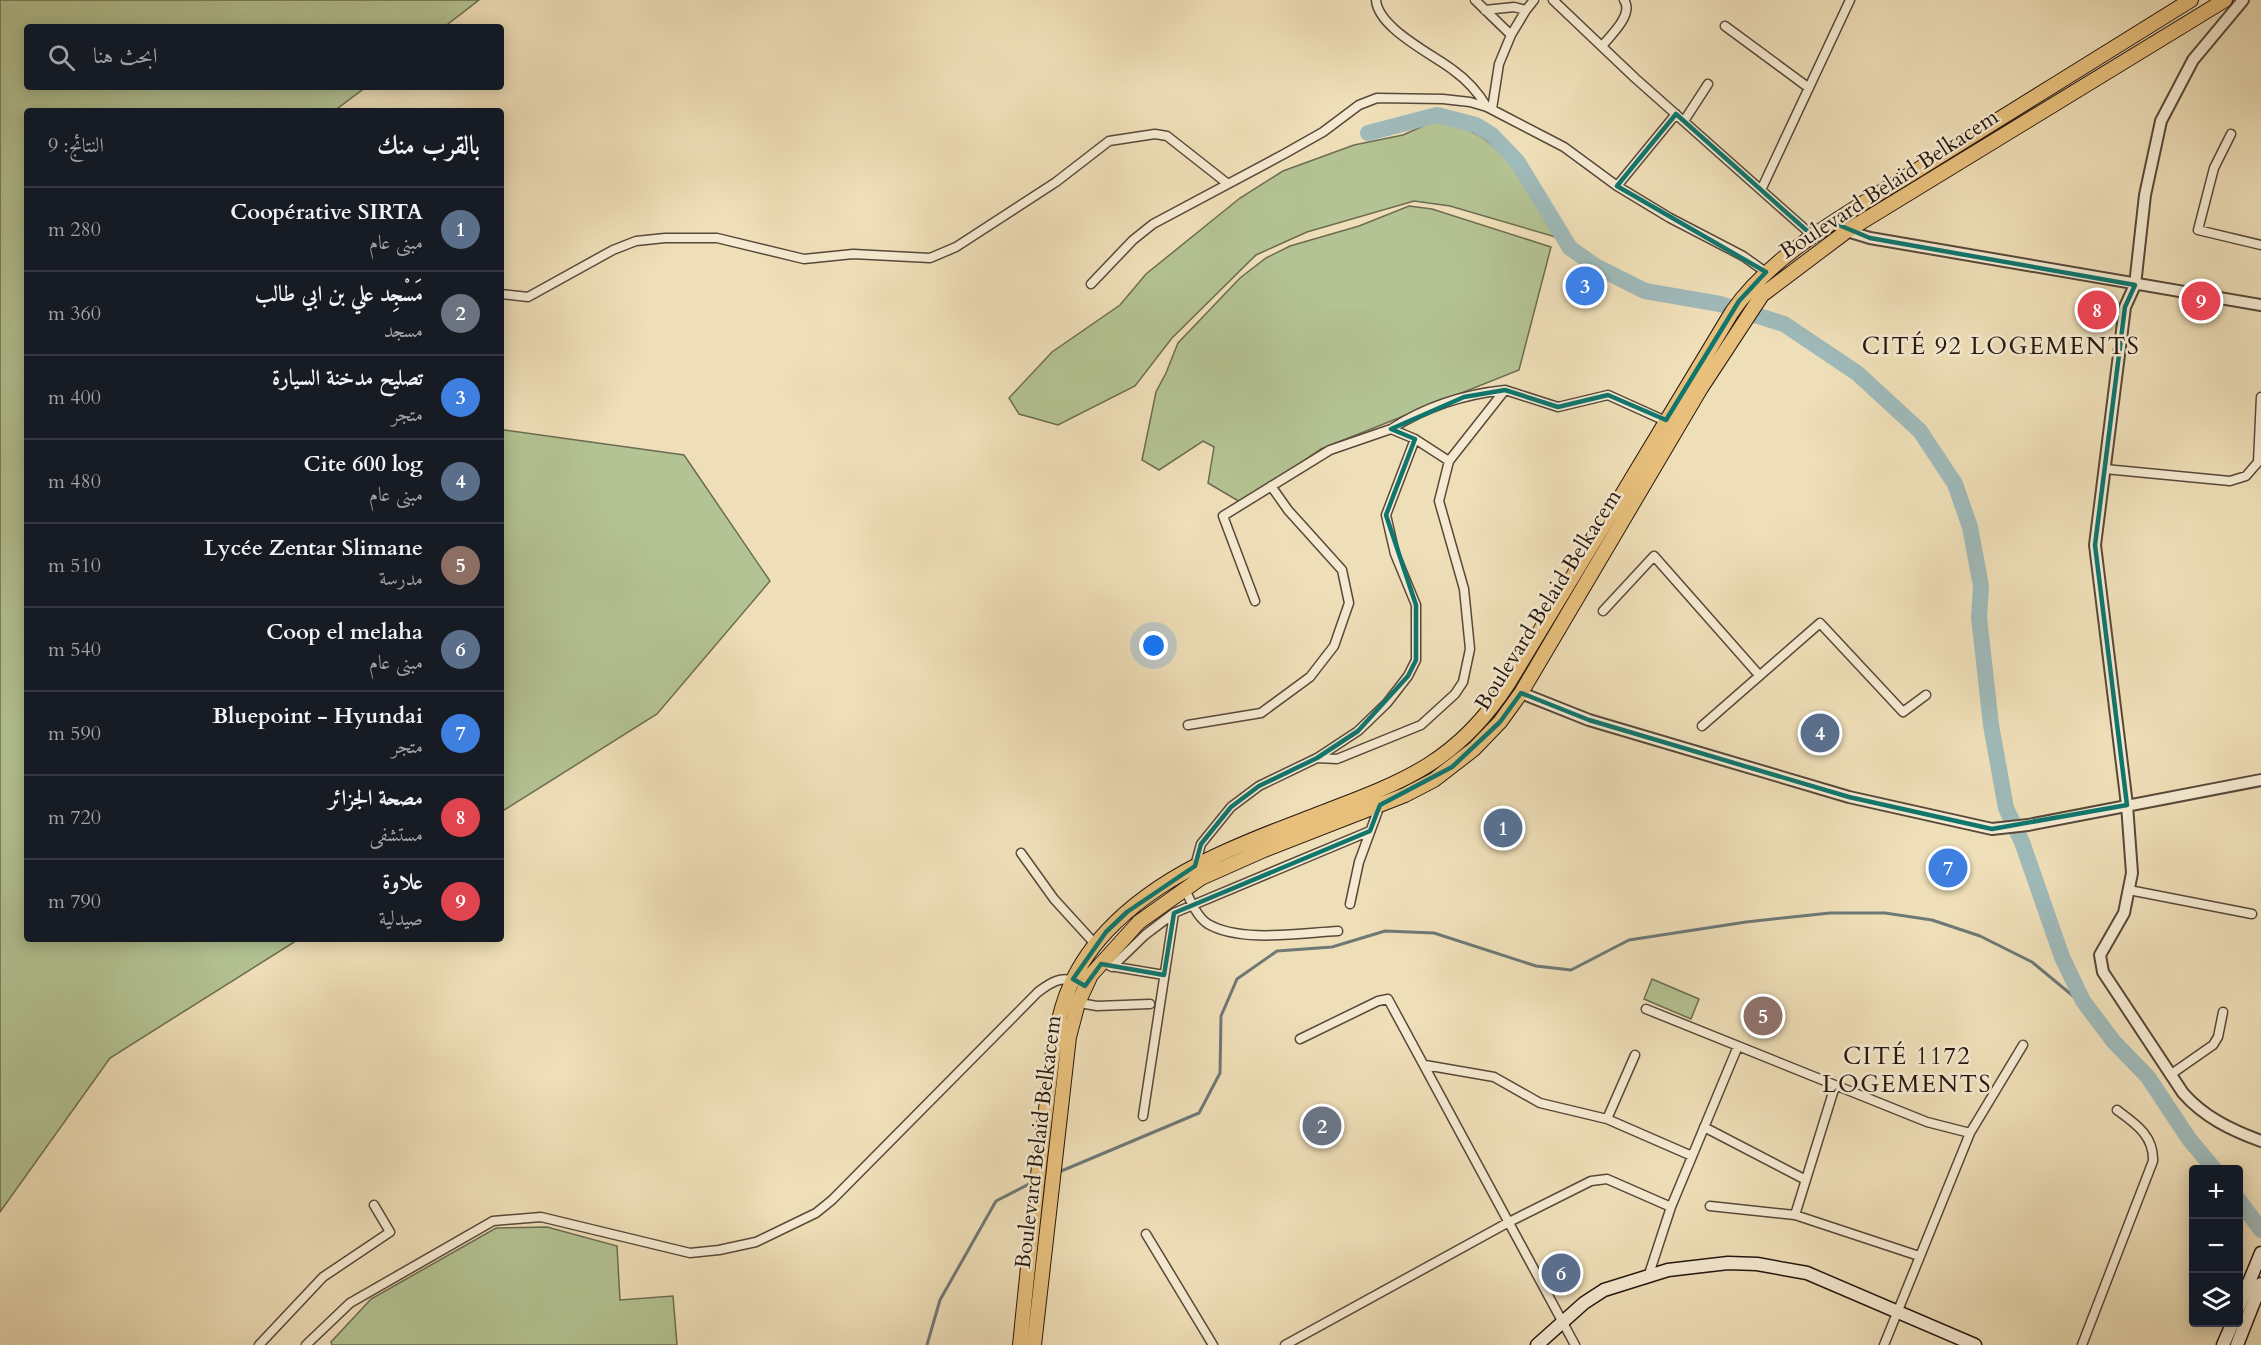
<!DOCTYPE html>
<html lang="ar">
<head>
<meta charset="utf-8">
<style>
	body { margin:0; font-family:Cardo,Amiri,serif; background:#242831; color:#f1f3f6; direction:rtl }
	.controls { position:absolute; right:18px; bottom:18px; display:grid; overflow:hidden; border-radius:6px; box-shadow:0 3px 15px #0003 }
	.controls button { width:54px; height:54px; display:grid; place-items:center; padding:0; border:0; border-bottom:2px solid #363941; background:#171b24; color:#f1f3f6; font:30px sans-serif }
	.you { position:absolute; left:1154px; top:646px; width:21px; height:21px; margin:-15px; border:4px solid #fff; border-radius:50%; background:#1a73e8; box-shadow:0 0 0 9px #1a73e833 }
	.badge { display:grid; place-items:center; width:39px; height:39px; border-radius:50%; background:#d93025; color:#fff; font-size:20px; font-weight:700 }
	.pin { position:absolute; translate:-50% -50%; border:3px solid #fff; box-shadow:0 2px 6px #0006 }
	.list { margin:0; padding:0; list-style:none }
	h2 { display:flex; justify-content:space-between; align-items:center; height:78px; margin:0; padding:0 24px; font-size:26px }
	h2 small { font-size:20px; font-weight:400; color:#9ea1a6 }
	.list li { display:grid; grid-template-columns:39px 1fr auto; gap:18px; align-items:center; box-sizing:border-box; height:84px; padding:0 24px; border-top:2px solid #363941 }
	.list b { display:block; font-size:22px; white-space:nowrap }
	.list p { margin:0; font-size:20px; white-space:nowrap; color:#9ea1a6 }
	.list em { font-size:20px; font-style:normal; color:#9ea1a6 }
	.icon { flex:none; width:33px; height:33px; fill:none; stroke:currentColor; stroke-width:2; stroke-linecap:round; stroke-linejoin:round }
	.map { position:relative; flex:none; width:2261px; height:1345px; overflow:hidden; direction:ltr }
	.search { position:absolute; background:#171b24; box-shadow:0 3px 15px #0003; left:24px; top:24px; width:480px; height:66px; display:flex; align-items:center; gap:15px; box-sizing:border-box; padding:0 21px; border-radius:6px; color:#9ea1a6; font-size:22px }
	.panel { position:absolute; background:#171b24; box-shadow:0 3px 15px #0003; left:24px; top:108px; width:480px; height:834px; border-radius:6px; direction:rtl }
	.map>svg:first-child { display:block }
	.green { fill:#b4c393; stroke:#6c6c52; stroke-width:1.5 }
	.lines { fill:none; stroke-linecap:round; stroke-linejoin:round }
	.stream { stroke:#6e7876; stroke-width:3 }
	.river { stroke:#9fbaba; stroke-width:16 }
	.minor-casing { stroke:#58483a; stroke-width:11 }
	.tertiary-casing { stroke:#58483a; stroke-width:14 }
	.secondary-casing { stroke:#251610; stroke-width:15 }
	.primary-casing { stroke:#251610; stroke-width:16 }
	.minor { stroke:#f5ead1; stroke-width:8 }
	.tertiary { stroke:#f5ead1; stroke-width:10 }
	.secondary { stroke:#f5ead1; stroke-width:12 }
	.primary { stroke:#e8c07c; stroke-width:14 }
	.marked { fill:none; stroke:#0f766e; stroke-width:4.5; stroke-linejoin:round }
	.labels { text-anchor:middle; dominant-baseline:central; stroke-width:5; stroke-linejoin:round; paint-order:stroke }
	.street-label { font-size:22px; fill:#251610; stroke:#f5ead1 }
	.neighbourhood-label { font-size:24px; letter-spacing:1.5px; fill:#251610; stroke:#f5ead1 }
</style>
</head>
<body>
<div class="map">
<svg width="2261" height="1345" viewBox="0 0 2261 1345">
	<rect width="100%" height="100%" fill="#efdfb8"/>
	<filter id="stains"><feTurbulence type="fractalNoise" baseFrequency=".00333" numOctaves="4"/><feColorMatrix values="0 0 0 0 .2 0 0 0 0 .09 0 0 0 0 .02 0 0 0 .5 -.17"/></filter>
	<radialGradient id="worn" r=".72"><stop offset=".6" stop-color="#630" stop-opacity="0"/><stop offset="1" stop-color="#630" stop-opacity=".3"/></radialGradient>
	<path class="green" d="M0,0h479l-35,27h-417v60h339l-32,24h-307v828h272l-189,119 -110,154z
		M1432,122c66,0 98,68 127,116l-109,-32 -36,-5 -107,31 -51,23 -84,83 -37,48 -77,39 -39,-11 -10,-16 43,-46 68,-47 26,-31 94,-76 43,-27 71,-26 49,-10z
		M1409,206l23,3 119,38 -32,123 -198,79 -79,54 -34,-20 6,-36 -11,-6 -44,29 -17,-10 14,-68 10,-19 12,-30 62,-65 26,-20 24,-12 69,-20z
		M501,425l3,5 180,25 86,126 -113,133 -156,98z
		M1652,979l47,20 -8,20 -47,-20z
		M547,1227l70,19 3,54 53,-4 4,49h-345l-1,-3 40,-43 125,-71z"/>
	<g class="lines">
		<path class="stream" d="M1059,1172l140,-59 21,-40 1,-57 16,-37 40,-28 55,-4 53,-16 49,2 102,33 35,4 58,-30 117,-18 84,-9h55l47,7 48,16 52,26 58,48
			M927,1345l13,-45 56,-99 37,-19"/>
		<path class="river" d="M1368,133l69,-18 39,10 16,10 25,26 53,87 27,19 48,24 75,13 64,20 73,49 63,58 35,53 15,43 11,59 -2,31 12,108 15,83 16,34 40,115 21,44 31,41 34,35 41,62 26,31
			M2238,1199l23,31"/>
		<defs>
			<path id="minor" d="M1376,0c2,28 56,54 77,70 14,10 25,22 34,37
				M1475,0l36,35
				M1553,0l82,78 179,159
				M1485,10l29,-3 12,3 -15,25 -12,29 -7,45
				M1526,10l8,-10
				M1725,26l84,62
				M1602,46c9,-11 32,-32 22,-46
				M1684,121l24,-37
				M2231,134l-17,34 -16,62 63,15
				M1617,186l59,-72
				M1761,190l89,-190
				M1091,284l42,-44 20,-16 131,-70 39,-22 36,-27 18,-7 66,1 27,3 17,5 77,40 53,39 53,32 73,38 24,17
				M501,294l27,3 85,-47 23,-9 29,-3h52l87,21 49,-5 77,4 26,-11 100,-65 53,-41 46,-7 12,2 61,48
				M1391,429c34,-22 75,-35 114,-39
				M2105,469l125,12 16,-5 12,-14 3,-65
				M1255,601l-32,-85 107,-66 61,-21 24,10 34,22 56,-71 53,17 50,-12 62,28
				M1603,611l51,-55 105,119
				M1188,725l73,-12 49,-36 24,-31 15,-43 -7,-33 -54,-60 -17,-24
				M1702,726l118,-103 83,89 23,-17
				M1317,758l20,1 84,-34 34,-31 8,-12 7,-33 -6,-60 -25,-88 10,-40
				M1021,853l33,46 42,46
				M1195,866l6,-22 30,-37 28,-21 58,-28 41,-27 29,-28 21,-27 8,-16v-55l-21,-51 -9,-39 29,-76
				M1185,889c5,11 12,28 23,35 33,19 92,9 130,7
				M2129,890l123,24
				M1350,904l9,-42 21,-57
				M1110,966l54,9
				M1112,967l33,-32 29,-22
				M1074,1002l23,4 53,-2
				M1646,1009l281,113 43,11
				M1300,1039l78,-38 10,-2 187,346
				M1635,1055l-28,64 85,37
				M1425,1065l69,12 46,26 67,16
				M2170,1075l43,-30 5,-8 5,-25
				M1143,1116l31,-203 196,-82
				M1704,1127l100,52
				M1710,1206l85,9 124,41
				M1795,1215l40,-129
				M1146,1234l67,111
				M1649,1274l22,-67 67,-161
				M259,1345l64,-68 67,-45 -16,-27
				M306,1345l44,-42 143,-82 48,-4 149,36 29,-3 37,-8 60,-29 16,-13 206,-208c12,-9 23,-17 39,-10
				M1285,1345l224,-123 82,-41 16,-2 64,28
				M1884,1345l86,-212 53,-88
				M2082,1345l71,-184c1,-25 -17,-37 -36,-51"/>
			<path id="tertiary" d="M2243,0l-50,60 -32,61 -16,74 -10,90 -10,22 -30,238 32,260 5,68 -8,40 -24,42 3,17 80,121c21,24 48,37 78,48
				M1834,223l13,8 23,7 391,67
				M1521,693l68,27 260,77 143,32 36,-4 233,-45"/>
			<path id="secondary" d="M2238,1309l23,-56
				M1537,1345l47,-42 20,-13 64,-20 60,-7 29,1 50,9 168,72
				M2223,1345l10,-23
				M2237,1345l24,-61"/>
			<path id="primary" d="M1020,1345c8,-79 16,-158 26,-236 5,-37 7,-77 20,-113 9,-24 23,-46 41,-65 57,-61 139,-89 214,-118 84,-32 136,-51 187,-129l224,-372c42,-62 132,-108 195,-148 88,-55 176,-109 264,-164
				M1034,1345l35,-308 9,-34 13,-28 48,-53 62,-44 63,-28 141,-55 29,-15 40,-31 26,-27 21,-29 180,-305 61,-93 85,-64 378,-231"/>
		</defs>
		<use href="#minor" class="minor-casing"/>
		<use href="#tertiary" class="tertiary-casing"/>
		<use href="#secondary" class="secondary-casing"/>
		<use href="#primary" class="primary-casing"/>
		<use href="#minor" class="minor"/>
		<use href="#tertiary" class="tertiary"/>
		<use href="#secondary" class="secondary"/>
		<use href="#primary" class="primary"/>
	</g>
	<path class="marked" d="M1676,114l138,123 20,-14 36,15 265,47 -10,22 -30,238 32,260 -135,24 -143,-32 -260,-77 -68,-27 -21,29 -48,45 -72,38 -10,26 -196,82 -10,62 -63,-11 -16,22 -12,-7 33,-47 21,-20 68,-46 6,-22 30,-37 28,-21 58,-28 41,-27 50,-55 8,-16v-55l-30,-90 29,-76 -24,-10 73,-32 41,-7 53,17 50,-12 58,25 73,-119 27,-29 -149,-86z"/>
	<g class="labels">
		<g class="street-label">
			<text transform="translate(1889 184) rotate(-33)">Boulevard Belaid Belkacem</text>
			<text transform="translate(1548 600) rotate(-58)">Boulevard Belaid Belkacem</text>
			<text transform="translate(1038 1142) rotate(-83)">Boulevard Belaid Belkacem</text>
		</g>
		<g class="neighbourhood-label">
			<text x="2001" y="346">CITÉ 92 LOGEMENTS</text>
			<text x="1907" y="1056">CITÉ 1172<tspan x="1907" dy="28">LOGEMENTS</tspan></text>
		</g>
	</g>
	<rect width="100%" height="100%" filter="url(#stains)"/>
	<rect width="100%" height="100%" fill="url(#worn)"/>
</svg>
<div class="controls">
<button>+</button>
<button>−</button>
<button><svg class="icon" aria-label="layers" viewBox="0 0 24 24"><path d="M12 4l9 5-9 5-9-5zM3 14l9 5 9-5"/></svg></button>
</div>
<div class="you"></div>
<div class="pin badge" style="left:1503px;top:828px;background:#5c6f8a">1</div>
<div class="pin badge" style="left:1322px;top:1126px;background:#6b7280">2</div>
<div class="pin badge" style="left:1585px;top:286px;background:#3f7fe0">3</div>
<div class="pin badge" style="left:1820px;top:733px;background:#5c6f8a">4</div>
<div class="pin badge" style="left:1763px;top:1016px;background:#8d6e63">5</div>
<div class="pin badge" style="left:1561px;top:1273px;background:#5c6f8a">6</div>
<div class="pin badge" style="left:1948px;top:868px;background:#3f7fe0">7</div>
<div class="pin badge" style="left:2097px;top:310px;background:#e0444e">8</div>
<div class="pin badge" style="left:2201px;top:301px;background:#e0444e">9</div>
<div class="search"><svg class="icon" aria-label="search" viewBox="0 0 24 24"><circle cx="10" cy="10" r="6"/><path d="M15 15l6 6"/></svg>ابحث هنا</div>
<section class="panel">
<h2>بالقرب منك<small>النتائج: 9</small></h2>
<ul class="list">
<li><span class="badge" style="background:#5c6f8a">1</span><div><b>Coopérative SIRTA</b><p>مبنى عام</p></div><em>280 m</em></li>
<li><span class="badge" style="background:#6b7280">2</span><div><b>مَسْجِد علي بن ابي طالب</b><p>مسجد</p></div><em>360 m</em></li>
<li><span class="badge" style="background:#3f7fe0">3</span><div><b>تصليح مدخنة السيارة</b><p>متجر</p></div><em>400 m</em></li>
<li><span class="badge" style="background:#5c6f8a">4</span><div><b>Cite 600 log</b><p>مبنى عام</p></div><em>480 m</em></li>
<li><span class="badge" style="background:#8d6e63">5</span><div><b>Lycée Zentar Slimane</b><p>مدرسة</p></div><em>510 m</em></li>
<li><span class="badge" style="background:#5c6f8a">6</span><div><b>Coop el melaha</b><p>مبنى عام</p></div><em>540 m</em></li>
<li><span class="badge" style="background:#3f7fe0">7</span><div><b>Bluepoint - Hyundai</b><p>متجر</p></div><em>590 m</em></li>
<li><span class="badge" style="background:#e0444e">8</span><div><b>مصحة الجزائر</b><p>مستشفى</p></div><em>720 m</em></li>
<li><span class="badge" style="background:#e0444e">9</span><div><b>علاوة</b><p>صيدلية</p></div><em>790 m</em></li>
</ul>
</section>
</div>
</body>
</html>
